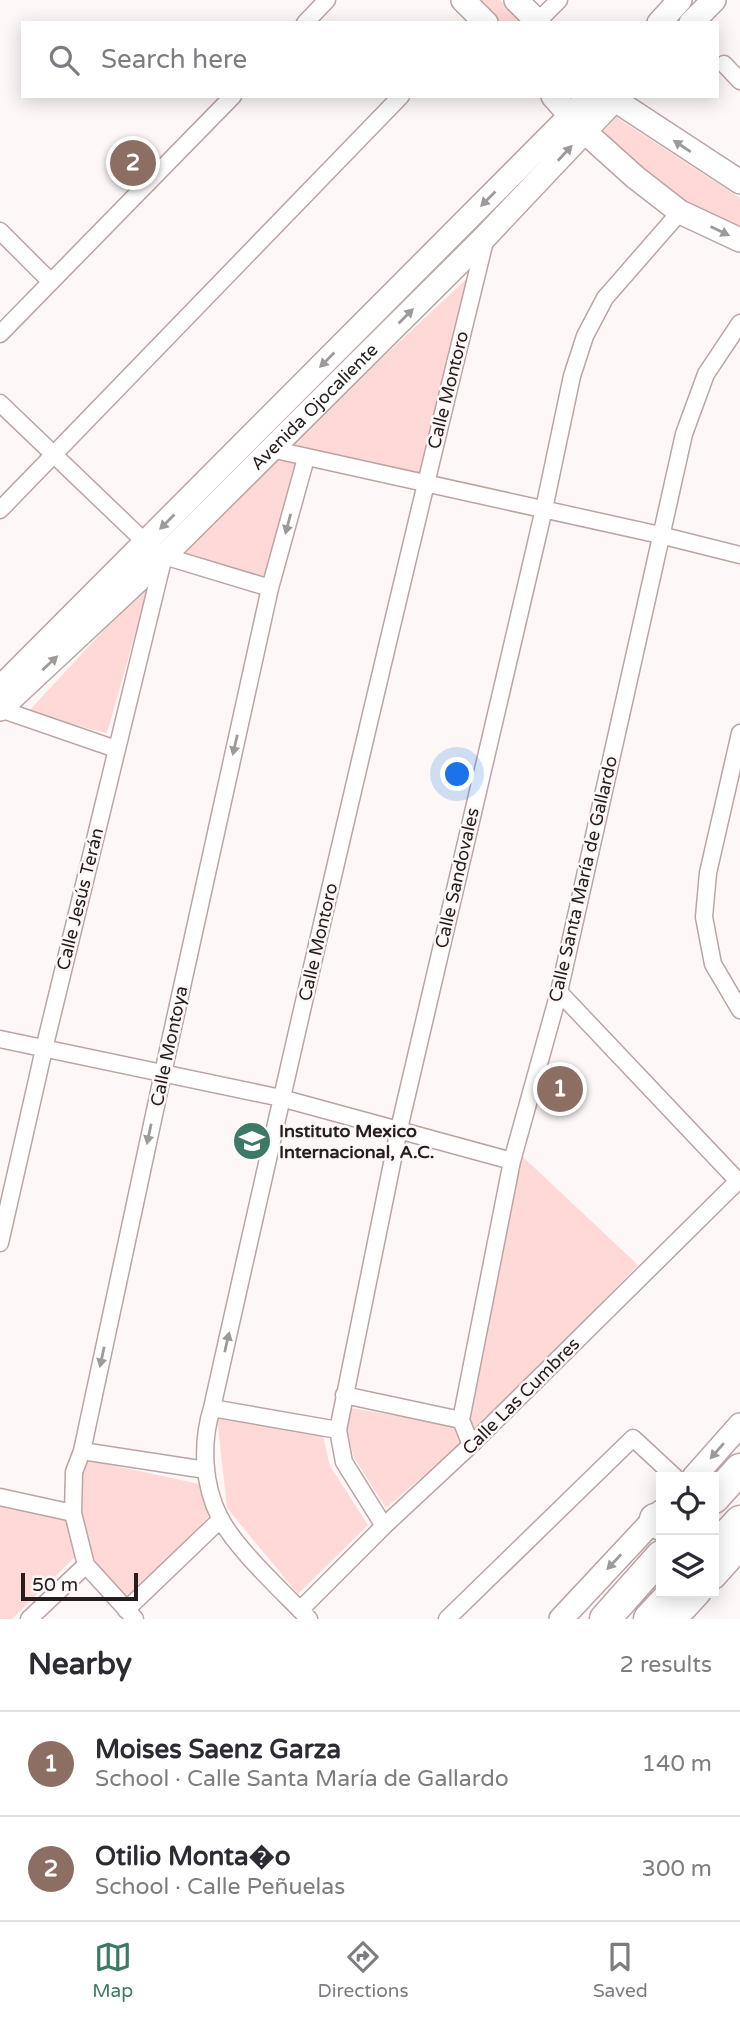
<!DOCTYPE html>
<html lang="en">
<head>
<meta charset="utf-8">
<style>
	body { margin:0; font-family:"Varela Round",sans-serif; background:#f7f7f7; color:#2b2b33 }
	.controls { position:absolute; right:21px; bottom:21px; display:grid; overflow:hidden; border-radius:0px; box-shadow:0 4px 18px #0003 }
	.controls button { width:63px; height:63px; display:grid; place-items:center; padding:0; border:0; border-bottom:2px solid #e1e1e2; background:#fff; color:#2b2b33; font:35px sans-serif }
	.scale { position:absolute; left:21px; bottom:18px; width:117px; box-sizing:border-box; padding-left:7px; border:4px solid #261e1d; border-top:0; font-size:19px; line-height:24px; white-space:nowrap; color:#261e1d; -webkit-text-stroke:5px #fdf8f7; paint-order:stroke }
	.you { position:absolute; left:458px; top:775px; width:24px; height:24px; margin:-18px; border:5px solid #fff; border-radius:50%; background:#1a73e8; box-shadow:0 0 0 10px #1a73e833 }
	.badge { display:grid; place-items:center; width:46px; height:46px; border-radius:50%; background:#3c7a67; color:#fff; font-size:23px; font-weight:700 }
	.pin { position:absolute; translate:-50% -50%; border:4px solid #fff; box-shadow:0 2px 7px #0006 }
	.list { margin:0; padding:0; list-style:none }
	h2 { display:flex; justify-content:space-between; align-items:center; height:91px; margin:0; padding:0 28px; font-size:30px }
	h2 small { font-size:23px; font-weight:400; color:#7c7c81 }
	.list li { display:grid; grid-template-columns:46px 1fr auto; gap:21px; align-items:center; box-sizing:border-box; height:105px; padding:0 28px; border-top:2px solid #e1e1e2 }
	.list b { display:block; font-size:26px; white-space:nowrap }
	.list p { margin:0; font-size:23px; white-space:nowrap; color:#7c7c81 }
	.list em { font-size:23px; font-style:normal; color:#7c7c81 }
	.icon { flex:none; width:38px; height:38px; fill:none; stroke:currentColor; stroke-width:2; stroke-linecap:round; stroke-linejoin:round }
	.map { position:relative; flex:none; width:740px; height:1619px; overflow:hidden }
	.search { position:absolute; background:#fff; box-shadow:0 4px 18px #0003; left:21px; right:21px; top:21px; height:77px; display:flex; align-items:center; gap:18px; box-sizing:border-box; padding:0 24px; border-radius:0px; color:#7c7c81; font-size:26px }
	.sheet { height:301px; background:#fff }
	nav { display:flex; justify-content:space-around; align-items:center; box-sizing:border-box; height:98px; border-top:2px solid #e1e1e2; background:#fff; font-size:19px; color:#7c7c81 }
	nav a { display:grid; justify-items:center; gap:4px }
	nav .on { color:#3c7a67 }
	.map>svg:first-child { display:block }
	.green { fill:#ffd9d7 }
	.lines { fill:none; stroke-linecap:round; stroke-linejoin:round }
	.street-casing { stroke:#bca4a3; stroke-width:19 }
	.secondary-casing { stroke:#bca4a3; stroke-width:26 }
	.highway-casing { stroke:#bca4a3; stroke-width:33 }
	.street { stroke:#fff; stroke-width:16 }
	.secondary { stroke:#fff; stroke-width:23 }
	.highway { stroke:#fff; stroke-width:30 }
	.oneway { fill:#9d9a99 }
	.labels { text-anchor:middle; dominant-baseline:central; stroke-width:5; stroke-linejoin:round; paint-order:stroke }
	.street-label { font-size:18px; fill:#261e1d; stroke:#fdf8f7 }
	.poi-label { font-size:18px; font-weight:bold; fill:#261e1d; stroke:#fdf8f7; text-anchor:start }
</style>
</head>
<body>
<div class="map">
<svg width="740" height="1619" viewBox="0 0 740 1619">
	<rect width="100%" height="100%" fill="#fdf8f7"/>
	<path class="green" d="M472,0h28l23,23h-28z
		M616,117l124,81v30l-55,-23 -83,-72z
		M476,270l-56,211 -131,-36z
		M273,458l24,5 -31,115 -87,-26z
		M151,579l-44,154 -80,-20z
		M522,1156l116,109 -162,169 -6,-15z
		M351,1408l105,18 4,18 -74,64 -32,-50 -7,-28z
		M217,1417l106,19 7,30 38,59 -70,69 -71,-86z
		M88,1460l116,25 6,30 -83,88 -31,-37 -14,-48v-42z
		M0,1506l66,14 10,36 -64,63h-12z"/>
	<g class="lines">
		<defs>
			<path id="street" d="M538,21l21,-21
				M305,23l22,-23
				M724,64l16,17
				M0,231l51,51
				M0,334l233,-238
				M0,403l146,140 18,13 106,32
				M271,449l389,86 80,20
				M0,510l401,-414
				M0,709l116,40
				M740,733l-32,140 -4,44 9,47 27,46
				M559,992l179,189
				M0,1039l281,59 231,63
				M0,1243l44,-194 120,-493
				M344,1395l117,25
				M212,1408l126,22
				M471,1445l-10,-25 51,-259 47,-169 125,-558 22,-60 34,-51
				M82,1451l124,19
				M0,1497l73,16
				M384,1526l-40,-64 -6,-32 61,-301 145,-620 28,-133 13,-40 20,-38 75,-86
				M126,1610l95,-91
				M300,1610l84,-84 87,-81 269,-266
				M29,1619l57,-54
				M135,1619l-49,-54 -13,-52 1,-41 8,-21 81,-378 107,-485 36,-130
				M309,1619c-26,-27 -72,-69 -89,-101 -17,-33 -19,-75 -8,-110 87,-391 178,-781 274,-1171
				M447,1619l186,-181 42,39"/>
			<g id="secondary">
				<path d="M463,0l23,23"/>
				<path d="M516,0l23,23"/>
				<path d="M659,23l21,-23"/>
				<path d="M691,23l23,-23"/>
				<path d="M553,96l32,36 50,45 45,35 60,28"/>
				<path d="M609,96l131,86"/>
				<path d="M0,688l590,-592"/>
				<path id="s1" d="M0,709l164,-153 322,-320 132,-140"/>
				<path d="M694,1477l46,-52"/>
				<path d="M714,1577l26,-29"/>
				<path d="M561,1619l100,-107"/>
				<path d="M675,1619l24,-26"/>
			</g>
			<path id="highway" d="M714,1498l26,-29
				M655,1519l6,6
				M714,1549l26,-28
				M605,1619l56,-63
				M649,1619l24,-26"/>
		</defs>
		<use href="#street" class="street-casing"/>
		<use href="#secondary" class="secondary-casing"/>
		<use href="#highway" class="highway-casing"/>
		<use href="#street" class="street"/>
		<use href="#secondary" class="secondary"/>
		<use href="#highway" class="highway"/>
	</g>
	<defs><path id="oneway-solid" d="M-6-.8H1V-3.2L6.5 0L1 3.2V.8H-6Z" transform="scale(1.75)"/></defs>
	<g class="oneway">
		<use href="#oneway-solid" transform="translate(682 146) rotate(-146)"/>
		<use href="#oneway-solid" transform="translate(565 153) rotate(-47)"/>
		<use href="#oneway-solid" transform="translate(488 199) rotate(135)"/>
		<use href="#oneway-solid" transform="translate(720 231) rotate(26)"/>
		<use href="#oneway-solid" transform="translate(406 316) rotate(-45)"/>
		<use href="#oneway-solid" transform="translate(327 360) rotate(135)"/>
		<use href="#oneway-solid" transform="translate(167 522) rotate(135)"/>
		<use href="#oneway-solid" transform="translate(288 524) rotate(105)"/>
		<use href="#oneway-solid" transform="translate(50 663) rotate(-43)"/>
		<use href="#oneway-solid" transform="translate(235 745) rotate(103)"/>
		<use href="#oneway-solid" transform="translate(149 1134) rotate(102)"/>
		<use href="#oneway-solid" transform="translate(227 1342) rotate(-77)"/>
		<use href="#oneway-solid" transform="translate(102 1357) rotate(102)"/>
		<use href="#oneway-solid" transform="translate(717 1451) rotate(131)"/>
		<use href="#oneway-solid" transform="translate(614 1562) rotate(133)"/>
	</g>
	<defs>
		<symbol id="school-disc" viewBox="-11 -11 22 22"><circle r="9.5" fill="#3c7a67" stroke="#fdf8f7"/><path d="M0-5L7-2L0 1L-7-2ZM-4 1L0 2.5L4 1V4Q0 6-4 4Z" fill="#fff"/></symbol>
	</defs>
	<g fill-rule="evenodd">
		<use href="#school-disc" x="230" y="1119" width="44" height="44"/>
	</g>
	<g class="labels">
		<g class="street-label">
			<text transform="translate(448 390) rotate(-76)">Calle Montoro</text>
			<text stroke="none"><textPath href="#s1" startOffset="436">Avenida Ojocaliente</textPath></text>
			<text transform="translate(457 878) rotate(-77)">Calle Sandovales</text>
			<text transform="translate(583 879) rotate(-77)">Calle Santa María de Gallardo</text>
			<text transform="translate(80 899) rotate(-76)">Calle Jesús Terán</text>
			<text transform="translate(318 942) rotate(-77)">Calle Montoro</text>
			<text transform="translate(169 1046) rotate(-78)">Calle Montoya</text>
			<text transform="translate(521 1396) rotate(-45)">Calle Las Cumbres</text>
		</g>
		<g class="poi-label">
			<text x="279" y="1131">Instituto Mexico<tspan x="279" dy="21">Internacional, A.C.</tspan></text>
		</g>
	</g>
</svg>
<div class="controls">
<button><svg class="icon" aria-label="locate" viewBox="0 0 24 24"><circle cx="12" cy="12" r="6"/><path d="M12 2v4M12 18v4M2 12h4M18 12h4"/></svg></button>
<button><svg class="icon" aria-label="layers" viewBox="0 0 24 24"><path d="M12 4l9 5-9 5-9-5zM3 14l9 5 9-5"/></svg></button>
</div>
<div class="scale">50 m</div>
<div class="you"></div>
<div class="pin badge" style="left:560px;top:1089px;background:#8d6e63">1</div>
<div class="pin badge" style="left:133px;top:163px;background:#8d6e63">2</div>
<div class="search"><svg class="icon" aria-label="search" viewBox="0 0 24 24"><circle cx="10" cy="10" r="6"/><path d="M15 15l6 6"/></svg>Search here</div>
</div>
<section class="sheet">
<h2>Nearby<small>2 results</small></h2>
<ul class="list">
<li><span class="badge" style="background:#8d6e63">1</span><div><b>Moises Saenz Garza</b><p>School · Calle Santa María de Gallardo</p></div><em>140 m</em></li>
<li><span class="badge" style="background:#8d6e63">2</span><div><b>Otilio Monta�o</b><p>School · Calle Peñuelas</p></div><em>300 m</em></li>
</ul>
</section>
<nav>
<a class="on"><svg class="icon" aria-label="map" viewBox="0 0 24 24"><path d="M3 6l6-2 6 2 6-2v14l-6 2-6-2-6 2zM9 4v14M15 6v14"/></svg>Map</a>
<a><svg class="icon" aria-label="directions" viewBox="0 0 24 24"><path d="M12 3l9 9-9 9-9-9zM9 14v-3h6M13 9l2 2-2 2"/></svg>Directions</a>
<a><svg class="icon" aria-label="saved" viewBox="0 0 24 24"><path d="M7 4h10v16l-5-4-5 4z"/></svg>Saved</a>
</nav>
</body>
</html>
